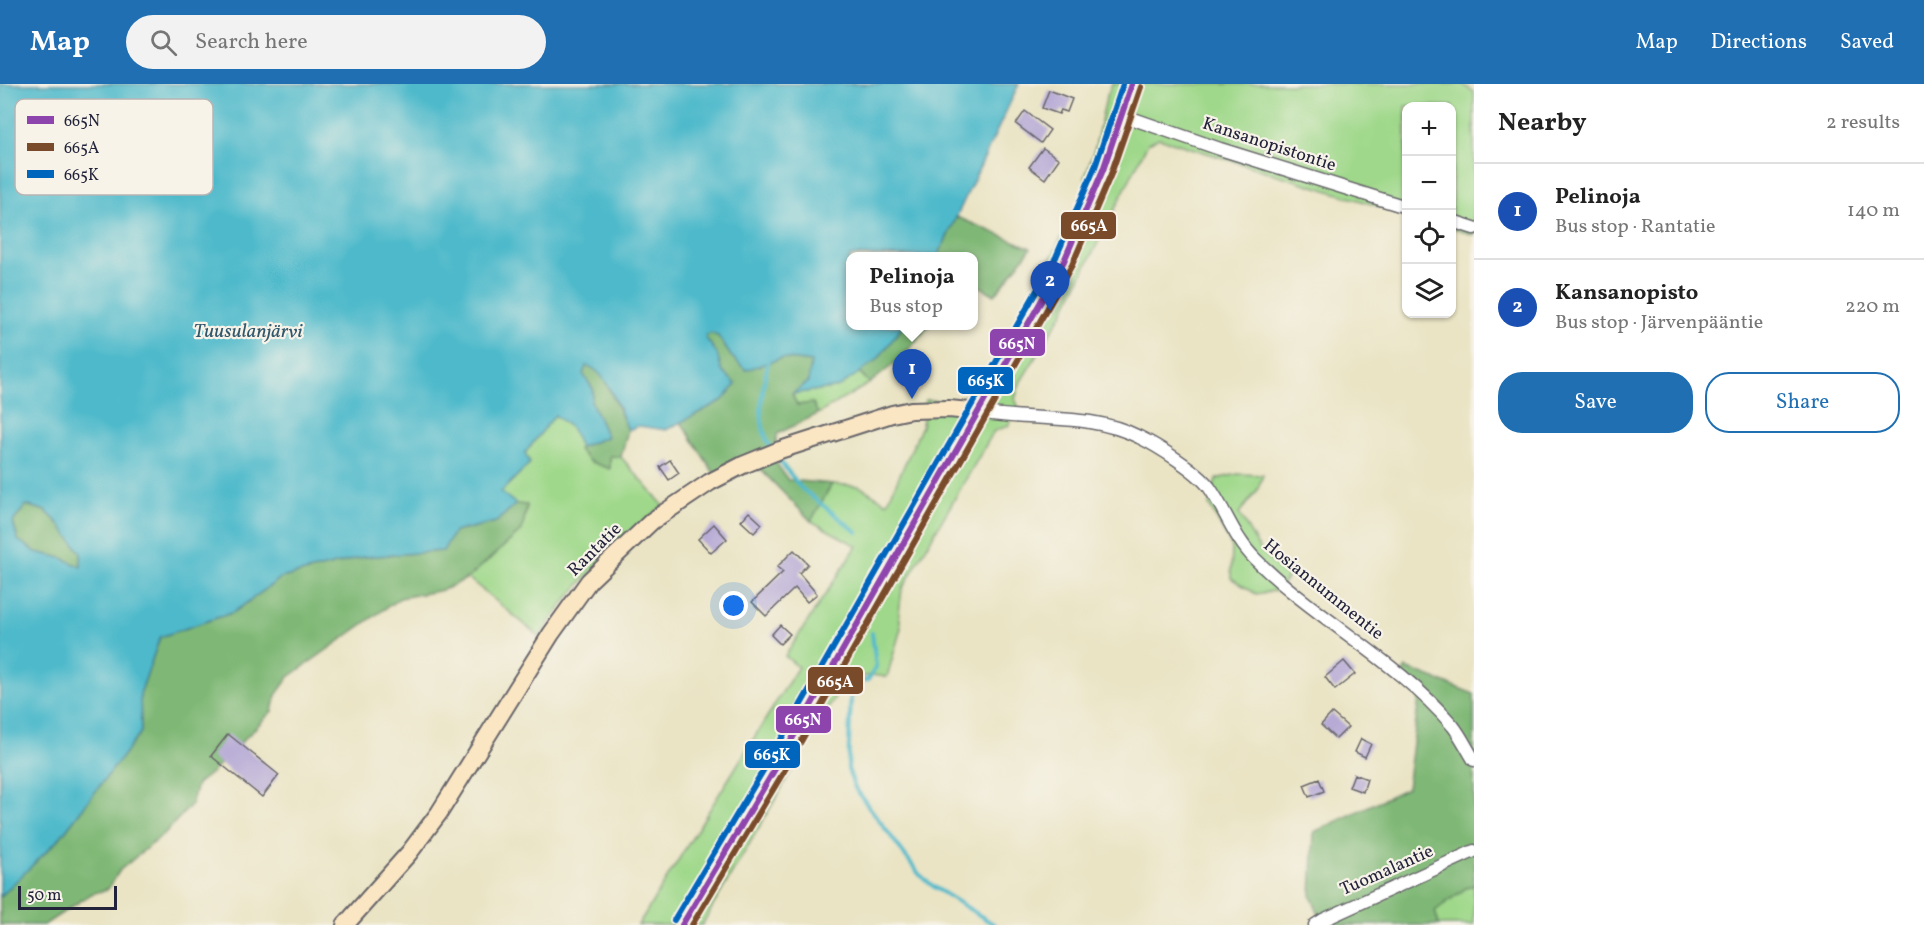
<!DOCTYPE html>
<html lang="en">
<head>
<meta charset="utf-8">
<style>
	body { margin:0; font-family:Vollkorn,serif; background:#f2f2f2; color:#222 }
	.controls { position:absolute; right:18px; top:18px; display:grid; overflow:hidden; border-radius:12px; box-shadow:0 2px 4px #0004 }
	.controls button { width:54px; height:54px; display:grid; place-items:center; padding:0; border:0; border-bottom:2px solid #e0e0e0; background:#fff; color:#222; font:30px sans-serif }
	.scale { position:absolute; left:18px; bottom:15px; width:99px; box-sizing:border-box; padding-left:6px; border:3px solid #22223b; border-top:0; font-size:16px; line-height:21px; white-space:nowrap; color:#22223b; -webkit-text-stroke:4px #f7f3e8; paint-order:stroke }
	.you { position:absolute; left:734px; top:522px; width:21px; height:21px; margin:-15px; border:4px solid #fff; border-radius:50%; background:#1a73e8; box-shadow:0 0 0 9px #1a73e833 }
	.badge { display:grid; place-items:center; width:39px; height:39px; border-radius:50%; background:#1f6fb2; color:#fff; font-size:20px; font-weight:700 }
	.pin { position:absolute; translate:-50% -50px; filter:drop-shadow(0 2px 3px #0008) }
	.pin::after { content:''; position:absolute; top:32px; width:21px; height:18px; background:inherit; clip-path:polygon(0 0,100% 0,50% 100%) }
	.popup { position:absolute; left:846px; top:168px; width:132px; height:78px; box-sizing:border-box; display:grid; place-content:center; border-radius:12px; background:#fff; filter:drop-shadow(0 2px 4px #0005); font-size:20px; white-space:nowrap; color:#767676 }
	.popup b { font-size:22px; color:#222 }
	.popup::after { content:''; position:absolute; left:50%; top:100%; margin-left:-12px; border:12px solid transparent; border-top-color:#fff }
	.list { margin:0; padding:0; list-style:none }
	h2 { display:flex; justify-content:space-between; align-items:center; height:78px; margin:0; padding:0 24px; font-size:26px }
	h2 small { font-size:20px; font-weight:400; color:#767676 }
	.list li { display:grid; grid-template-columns:39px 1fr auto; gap:18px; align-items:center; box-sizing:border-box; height:96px; padding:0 24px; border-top:2px solid #e0e0e0 }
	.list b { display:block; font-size:22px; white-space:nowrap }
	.list p { margin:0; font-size:20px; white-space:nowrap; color:#767676 }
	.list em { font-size:20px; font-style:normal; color:#767676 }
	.actions { display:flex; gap:12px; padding:18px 24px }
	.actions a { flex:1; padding:14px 0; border:2px solid #1f6fb2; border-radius:24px; text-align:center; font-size:21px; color:#1f6fb2 }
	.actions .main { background:#1f6fb2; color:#fff }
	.icon { flex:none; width:33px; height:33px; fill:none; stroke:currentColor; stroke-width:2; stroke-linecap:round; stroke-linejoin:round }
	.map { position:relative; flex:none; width:1474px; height:841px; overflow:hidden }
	header { display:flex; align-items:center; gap:36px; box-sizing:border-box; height:84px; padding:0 30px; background:#1f6fb2; color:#fff }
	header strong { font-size:28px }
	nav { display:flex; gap:33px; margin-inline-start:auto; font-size:21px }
	.search { width:420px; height:54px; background:#f2f2f2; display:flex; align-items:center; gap:15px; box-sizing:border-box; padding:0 21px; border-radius:33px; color:#767676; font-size:22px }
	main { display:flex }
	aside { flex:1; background:#fff }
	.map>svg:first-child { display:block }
	.green { fill:#9fd88a; stroke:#607d62; stroke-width:1.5 }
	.forest { fill:#7fb876; stroke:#506d58; stroke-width:1.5 }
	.water { fill:#4eb9cb; stroke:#386e83; stroke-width:1.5; fill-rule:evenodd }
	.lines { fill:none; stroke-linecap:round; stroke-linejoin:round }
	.stream { stroke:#4eb9cb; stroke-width:4 }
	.building { fill:#b7abd6 }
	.street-casing { stroke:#68666b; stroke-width:15 }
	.secondary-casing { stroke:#68666b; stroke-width:20 }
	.street { stroke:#fff; stroke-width:12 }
	.secondary { stroke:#fbe6c4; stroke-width:16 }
	.bus-1-casing { stroke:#f7f3e8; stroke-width:10 }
	.bus-2-casing { stroke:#f7f3e8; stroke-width:10 }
	.bus-3-casing { stroke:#f7f3e8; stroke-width:10 }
	.bus-1 { stroke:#8e44ad; stroke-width:6 }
	.bus-2 { stroke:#7a4b2a; stroke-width:6 }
	.bus-3 { stroke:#0065bd; stroke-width:6 }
	.labels { text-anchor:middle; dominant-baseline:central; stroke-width:4.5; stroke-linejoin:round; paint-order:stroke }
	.street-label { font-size:18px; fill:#22223b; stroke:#f7f3e8 }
	.water-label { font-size:20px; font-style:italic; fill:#31576d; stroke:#f7f3e8 }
	.key { fill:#f7f3e8; stroke:#b7b4b4; stroke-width:1.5 }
	.key-label { font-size:16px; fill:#22223b }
	.line-badge { stroke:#f7f3e8; stroke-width:2 }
	.badge-label { font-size:16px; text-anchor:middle; font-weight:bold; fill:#fff }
</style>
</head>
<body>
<header>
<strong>Map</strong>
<div class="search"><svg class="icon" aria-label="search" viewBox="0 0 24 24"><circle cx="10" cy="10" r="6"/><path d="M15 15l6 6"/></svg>Search here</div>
<nav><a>Map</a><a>Directions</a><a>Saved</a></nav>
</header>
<main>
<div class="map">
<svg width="1474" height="841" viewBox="0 0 1474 841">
	<rect width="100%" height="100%" fill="#f7f3e8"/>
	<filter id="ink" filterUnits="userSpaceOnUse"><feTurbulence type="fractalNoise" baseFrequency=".0167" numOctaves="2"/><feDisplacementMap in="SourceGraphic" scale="12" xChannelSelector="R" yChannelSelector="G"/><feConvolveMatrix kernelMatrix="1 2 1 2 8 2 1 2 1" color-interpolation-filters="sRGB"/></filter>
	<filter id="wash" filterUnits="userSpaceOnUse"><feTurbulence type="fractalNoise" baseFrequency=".008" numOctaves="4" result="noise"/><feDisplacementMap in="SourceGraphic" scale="24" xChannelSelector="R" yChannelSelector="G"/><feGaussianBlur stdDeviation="1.35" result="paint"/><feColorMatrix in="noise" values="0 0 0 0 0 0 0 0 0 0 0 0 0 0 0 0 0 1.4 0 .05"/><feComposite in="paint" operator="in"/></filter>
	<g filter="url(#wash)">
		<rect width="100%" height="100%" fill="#eae4c5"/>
		<path class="green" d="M1112,0h350l12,8v143l-22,-7v-122h-46v109l-247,-77 -11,5 -87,173 -40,65 -6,18 3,7 -10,20 -14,5 -92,158 -3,24 2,15 -14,49 -16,-2 -20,4 -15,16 -134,230h-64l160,-258 -13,-11 72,-110 -46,-25 21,-37 27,2 28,17 35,-77 3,-26 31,1 24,-14 41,-71 67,-130 -3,-9 10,-30 11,-49z
			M859,288l11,11 -52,31 -5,-11 -16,2 -5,-11 47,-7z
			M555,331l17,14 8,18 -2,2 32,20v-14l11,2 42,48c-45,41 -92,80 -123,132l-72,-59 54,-48 5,-24 -11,-2 -16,-12 30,-29 -5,-10z
			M1238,390l25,1 -6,16 -18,22 20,35 29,28 -9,14 -23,4 -25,-16 1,-31 -23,-42 7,-26z
			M1474,801v40h-35l-5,-14 32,-23z"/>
		<path class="forest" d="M957,133l74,31 -36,47 -21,-12v-27h-36z
			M903,242h26l-30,34 -29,23 -11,-11 18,-12z
			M711,249l7,3 13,20 15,14 36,-12 30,4 -4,20 -16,12 5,11 16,-2 5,11 -41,20 -3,26 14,20 44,4 -21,37 -56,-57 -34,20 -40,-62 42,-22c-1,-29 -1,-40 -18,-63z
			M586,281l6,1 10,8 26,56 -7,27 -11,-1v13l-21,-8 -11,-12 2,-2 27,-10 -16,-36 2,-12 -10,-15z
			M516,420l11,1 -5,25 -54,48 -25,12 -43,8 -111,79 -13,18 -4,16 -61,62 -14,11 -6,21 -26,28 -45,37 -12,19 -17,5 -47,31h-44v-28l59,-58 82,-107 -1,-38 20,-57 74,-25 47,-34 82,-21 79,-6 12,-19 42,-10z
			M26,421l20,6 15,15 20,27v14l-19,-9 -26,-6 -18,-12 -5,-18z
			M1406,584l68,26v191l-8,3 -31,23 4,14h-104l-16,-10 -8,-19 3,-64 93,-44 12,-90 -21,-18z"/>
		<path class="water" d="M0,0h1019l-81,172h-88v70h53l-26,34 -38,27 -47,7 16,-12 3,-20 -29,-4 -36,12 -15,-14 -13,-20 -7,-3 -6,4 12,16 5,18 14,13 -13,16 -57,30 -27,-4 -11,4c-8,-18 -22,-62 -42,-64l-3,8 10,15 -2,12 16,36 -27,10 -8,-18 -17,-14 -30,38 5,10 -29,29 15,12 -20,18 -42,10 -11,19 -80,6 -82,21 -47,34 -74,25 -20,57 1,38 -82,107 -59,58zM26,421l20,6 15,15 20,27v14l-19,-9 -26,-6 -18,-12 -5,-18z"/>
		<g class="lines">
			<path class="stream" d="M768,279c-6,27 -13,60 3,85
				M777,373l24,31 56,44
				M872,549l4,34 -8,13 -12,2 -5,11 -3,76 7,19 64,86 15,13 61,38"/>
		</g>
		<g id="blocks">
			<path class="building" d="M1049,6l23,9 -5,13 -6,-2 -2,4 -17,-6z
				M1025,27l25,19 -9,13 -25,-19z
				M1043,64l16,11 -14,20 -16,-12z
				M670,376l9,13 -10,7 -9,-13z
				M749,428l13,12 -8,9 -13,-12z
				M714,440l13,15 -16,14 -13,-14z
				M794,466l14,14 -9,9 18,21 -10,8 -12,-14 -29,28 -14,-14 31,-30 -6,-5z
				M780,541l10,9 -10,10 -9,-9z
				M1344,577l11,13 -20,16 -10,-13z
				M1332,629l16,14 -12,12 -15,-14z
				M228,650l51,41 -17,22 -51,-41z
				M1361,655l10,5 -6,13 -10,-5z
				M1354,690l13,5 -4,13 -14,-5z
				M1319,695l5,12 -15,6 -5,-12z"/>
		</g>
	</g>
	<g filter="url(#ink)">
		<use href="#blocks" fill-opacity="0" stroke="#68666b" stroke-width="1.5"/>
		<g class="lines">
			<defs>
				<path id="street" d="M1122,31l98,34 186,58
					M1452,137l22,7
					M979,328c53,10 111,0 160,25 19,9 58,34 70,50 17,24 25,51 46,72 62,61 142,101 198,167 8,10 14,23 21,34
					M1315,841l8,-5 151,-69"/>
				<path id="secondary" d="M345,841l64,-72 30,-40 112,-179 38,-53 63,-60 58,-39 33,-17 37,-15 112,-36 19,-4 38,-1 30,3
					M682,841l93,-156 289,-508 39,-91 29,-86"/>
			</defs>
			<use href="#street" class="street-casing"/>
			<use href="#secondary" class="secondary-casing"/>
			<use href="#street" class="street"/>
			<use href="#secondary" class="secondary"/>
			<defs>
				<path id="bus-1" d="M682,841l93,-156 289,-508 39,-91 29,-86"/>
				<path id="bus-2" d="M692,841l91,-152 289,-508 39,-91 30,-87"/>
				<path id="bus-3" d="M674,836l93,-156 289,-507 39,-90 28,-83"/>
			</defs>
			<use href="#bus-1" class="bus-1-casing"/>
			<use href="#bus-2" class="bus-2-casing"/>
			<use href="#bus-3" class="bus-3-casing"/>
			<use href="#bus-1" class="bus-1"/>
			<use href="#bus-2" class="bus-2"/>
			<use href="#bus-3" class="bus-3"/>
		</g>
	</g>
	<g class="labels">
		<g class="street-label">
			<text transform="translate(1269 61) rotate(18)">Kansanopistontie</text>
			<text transform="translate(595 466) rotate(-45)">Rantatie</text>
			<text transform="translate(1323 506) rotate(39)">Hosiannummentie</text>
			<text transform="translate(1387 787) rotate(-24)">Tuomalantie</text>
		</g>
		<g class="water-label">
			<text x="248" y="248">Tuusulanjärvi</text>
		</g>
	</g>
	<rect x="15" y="15" width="198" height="96" rx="9" class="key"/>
	<rect x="27" y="32" width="27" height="8" fill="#8e44ad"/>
	<rect x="27" y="59" width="27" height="8" fill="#7a4b2a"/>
	<rect x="27" y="86" width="27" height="8" fill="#0065bd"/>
	<g class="key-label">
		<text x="64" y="42">665N</text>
		<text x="64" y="69">665A</text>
		<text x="64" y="96">665K</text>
	</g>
	<g class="line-badge">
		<rect x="1060" y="127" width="57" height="29" rx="6" fill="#7a4b2a"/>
		<rect x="989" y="244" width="57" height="29" rx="6" fill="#8e44ad"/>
		<rect x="957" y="282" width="57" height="29" rx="6" fill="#0065bd"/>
		<rect x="807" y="582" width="57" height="29" rx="6" fill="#7a4b2a"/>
		<rect x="775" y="621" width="57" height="29" rx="6" fill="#8e44ad"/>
		<rect x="744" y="656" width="57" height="29" rx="6" fill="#0065bd"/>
	</g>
	<g class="badge-label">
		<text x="1089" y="147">665A</text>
		<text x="1017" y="265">665N</text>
		<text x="986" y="302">665K</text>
		<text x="835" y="603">665A</text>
		<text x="803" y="641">665N</text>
		<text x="772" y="676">665K</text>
	</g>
</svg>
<div class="controls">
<button>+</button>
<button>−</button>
<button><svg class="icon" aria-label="locate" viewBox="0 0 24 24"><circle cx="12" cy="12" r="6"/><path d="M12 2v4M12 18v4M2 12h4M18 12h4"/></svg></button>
<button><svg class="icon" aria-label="layers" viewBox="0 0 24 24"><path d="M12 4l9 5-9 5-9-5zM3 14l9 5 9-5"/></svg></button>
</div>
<div class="scale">50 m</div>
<div class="you"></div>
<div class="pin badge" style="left:912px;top:315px;background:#1a4fb4">1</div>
<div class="popup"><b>Pelinoja</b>Bus stop</div>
<div class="pin badge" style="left:1050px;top:227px;background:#1a4fb4">2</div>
</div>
<aside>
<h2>Nearby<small>2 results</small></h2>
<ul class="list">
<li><span class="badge" style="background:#1a4fb4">1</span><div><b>Pelinoja</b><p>Bus stop · Rantatie</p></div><em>140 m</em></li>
<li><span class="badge" style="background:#1a4fb4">2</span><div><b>Kansanopisto</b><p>Bus stop · Järvenpääntie</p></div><em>220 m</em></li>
</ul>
<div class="actions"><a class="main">Save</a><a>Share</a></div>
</aside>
</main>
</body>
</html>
